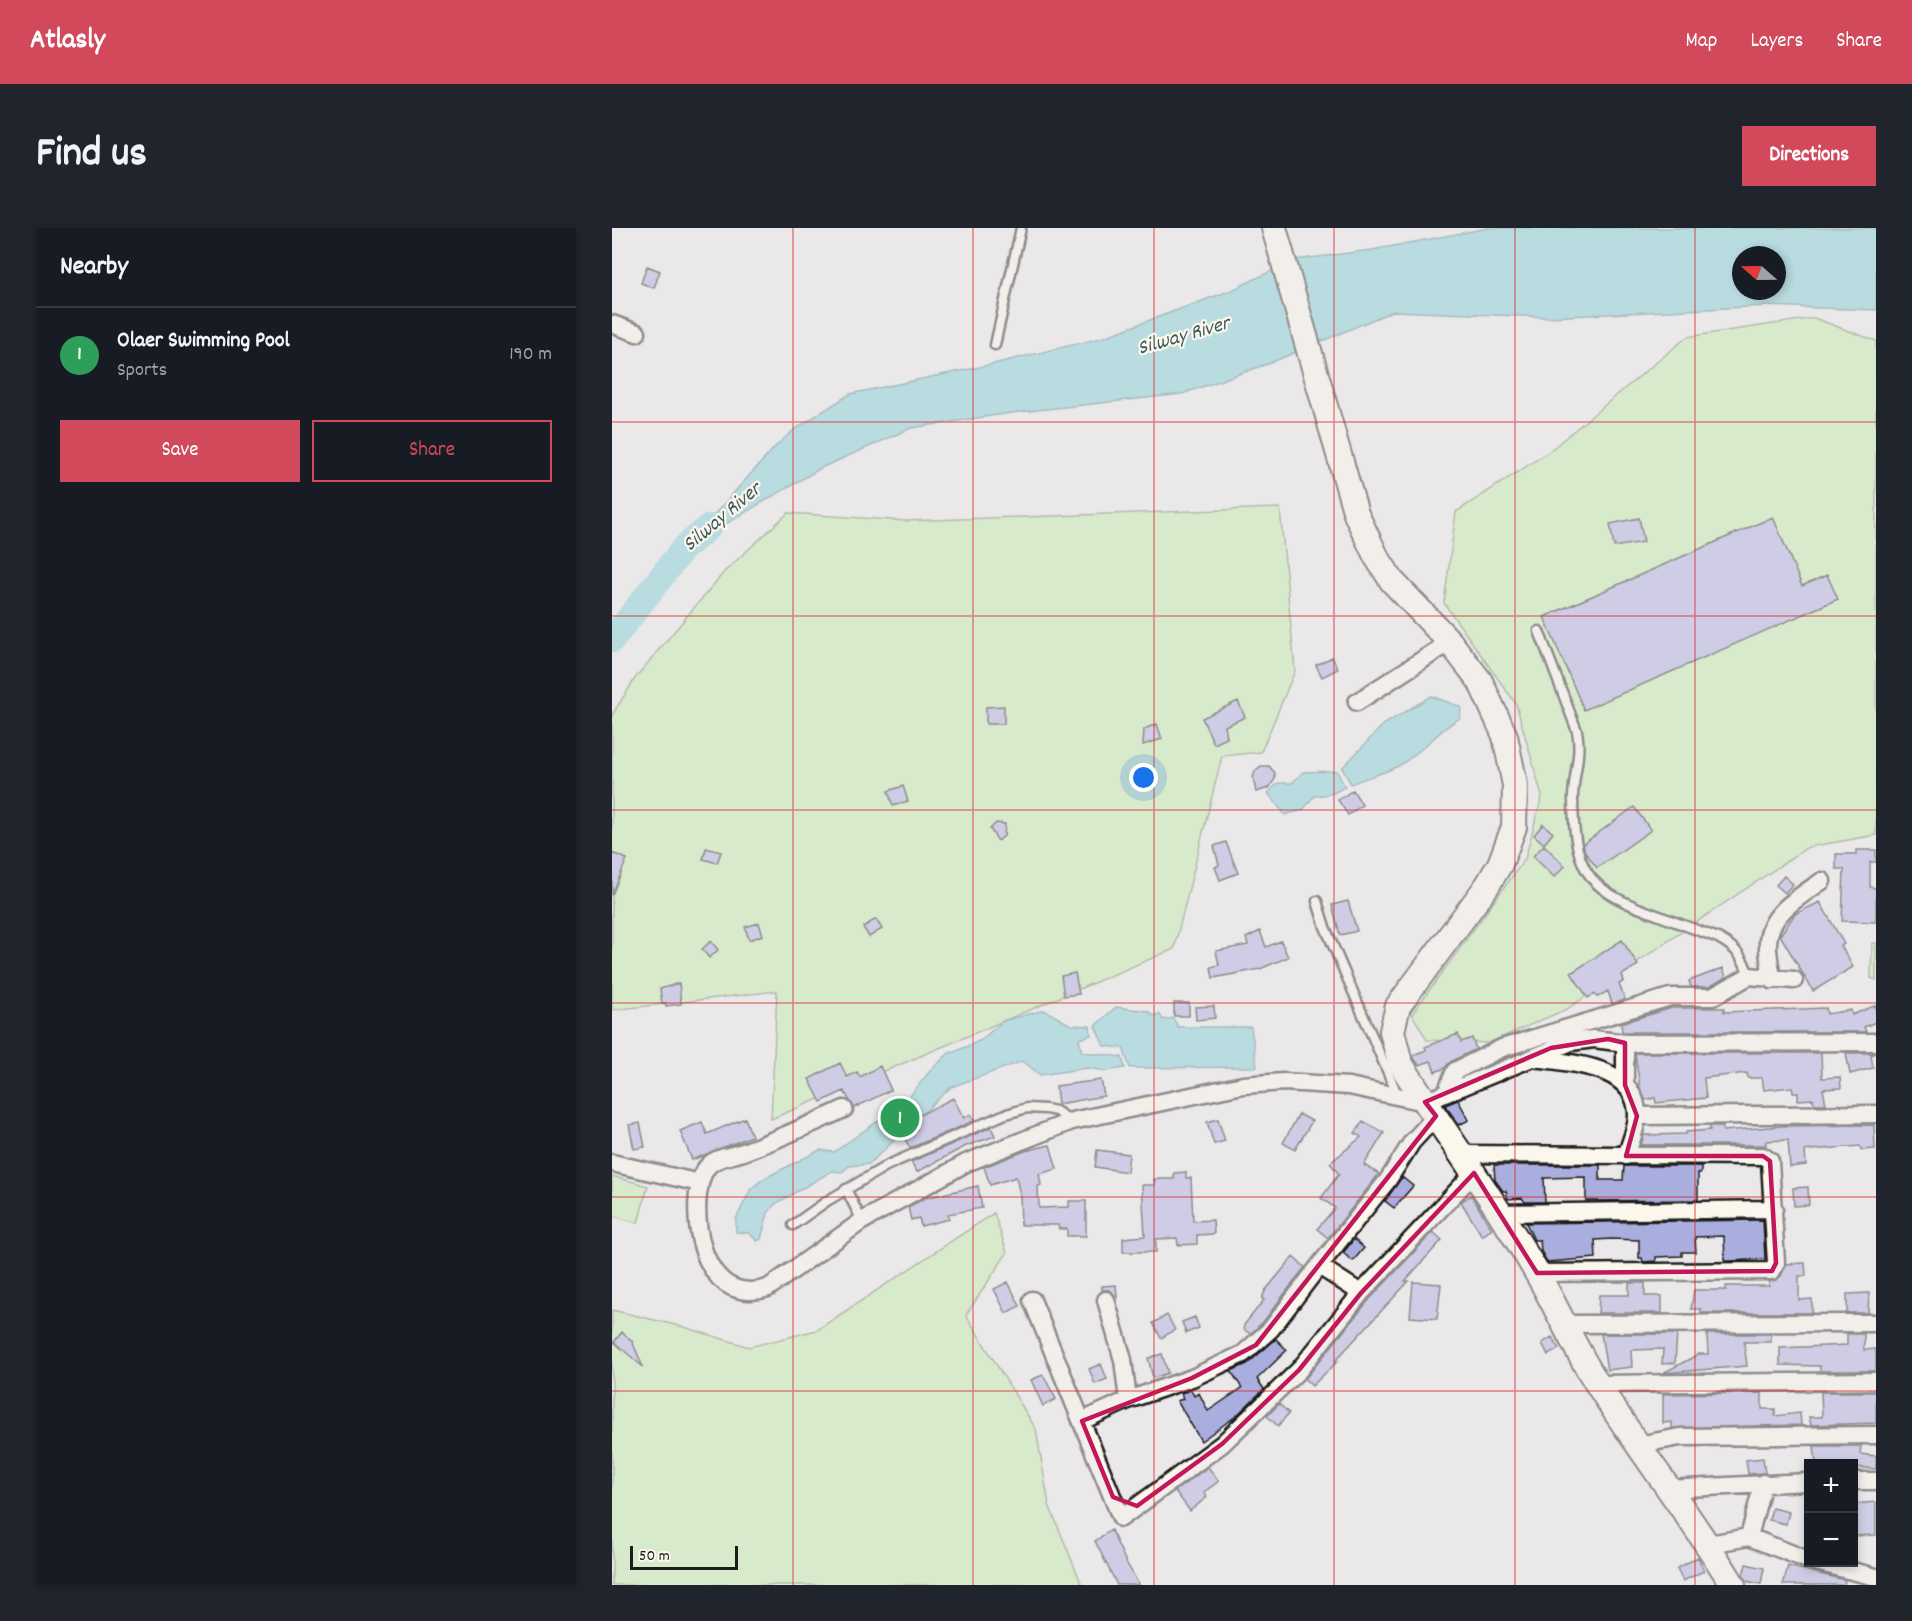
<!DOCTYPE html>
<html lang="en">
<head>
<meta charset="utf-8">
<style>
	body { margin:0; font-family:Dekko,sans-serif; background:#20242c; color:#f1f3f6 }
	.controls { position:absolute; right:18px; bottom:18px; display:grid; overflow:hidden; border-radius:0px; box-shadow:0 3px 9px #0003 }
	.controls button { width:54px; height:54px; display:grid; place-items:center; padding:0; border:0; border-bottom:2px solid #363941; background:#171b24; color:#f1f3f6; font:30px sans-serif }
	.compass { position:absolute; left:1120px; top:18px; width:54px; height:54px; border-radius:50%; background:#171b24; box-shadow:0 3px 9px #0003; rotate:290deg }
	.scale { position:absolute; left:18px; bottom:15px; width:108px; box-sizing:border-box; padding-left:6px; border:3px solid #1c1c1c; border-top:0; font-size:16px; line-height:21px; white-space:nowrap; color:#1c1c1c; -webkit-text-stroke:4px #fbf7ec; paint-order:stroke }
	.you { position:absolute; left:532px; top:550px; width:21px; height:21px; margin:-15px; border:4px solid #fff; border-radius:50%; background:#1a73e8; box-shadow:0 0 0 9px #1a73e833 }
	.badge { display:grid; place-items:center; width:39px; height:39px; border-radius:50%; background:#d1495b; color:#fff; font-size:20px; font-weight:700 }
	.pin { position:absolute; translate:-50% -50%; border:3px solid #fff; box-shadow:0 2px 6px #0006 }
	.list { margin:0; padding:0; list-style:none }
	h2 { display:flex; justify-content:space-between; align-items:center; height:78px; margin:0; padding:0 24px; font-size:26px }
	h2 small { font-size:20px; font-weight:400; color:#9ea1a6 }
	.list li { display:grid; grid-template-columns:39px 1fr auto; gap:18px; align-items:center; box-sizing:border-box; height:96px; padding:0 24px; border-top:2px solid #363941 }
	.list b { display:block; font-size:22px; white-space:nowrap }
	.list p { margin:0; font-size:20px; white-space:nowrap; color:#9ea1a6 }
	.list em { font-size:20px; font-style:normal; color:#9ea1a6 }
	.actions { display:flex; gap:12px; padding:18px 24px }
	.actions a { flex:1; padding:14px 0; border:2px solid #d1495b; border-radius:0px; text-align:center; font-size:21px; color:#d1495b }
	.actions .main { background:#d1495b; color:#fff }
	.map { position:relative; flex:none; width:1264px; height:1357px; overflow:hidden; border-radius:0px }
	header { display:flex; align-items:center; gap:36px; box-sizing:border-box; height:84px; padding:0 30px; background:#d1495b; color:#fff }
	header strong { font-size:28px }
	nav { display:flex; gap:33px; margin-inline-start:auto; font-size:21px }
	.intro { display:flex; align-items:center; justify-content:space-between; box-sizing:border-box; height:144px; padding:0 36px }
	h1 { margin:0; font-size:42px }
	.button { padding:15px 27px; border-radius:0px; background:#d1495b; color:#fff; font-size:21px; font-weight:700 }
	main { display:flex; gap:36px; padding:0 36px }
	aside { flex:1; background:#171b24; border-radius:0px; box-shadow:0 3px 9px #0003 }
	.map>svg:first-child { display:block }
	.green { fill:#c2eda9; stroke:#6f8462; stroke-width:1.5 }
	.water { fill:#7dced5; stroke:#56878b; stroke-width:1.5; fill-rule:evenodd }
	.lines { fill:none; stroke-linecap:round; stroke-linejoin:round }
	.river { stroke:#7dced5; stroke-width:26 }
	.building { fill:#aaaedf; stroke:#1c1c1c; stroke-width:1.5 }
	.service-casing { stroke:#1c1c1c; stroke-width:13 }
	.minor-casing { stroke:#1c1c1c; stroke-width:21 }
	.secondary-casing { stroke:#1c1c1c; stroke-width:28 }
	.service { stroke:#fbf7ec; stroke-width:8 }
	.minor { stroke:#fbf7ec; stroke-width:16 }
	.secondary { stroke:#fbf7ec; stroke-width:24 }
	.marked { fill:none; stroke:#c2185b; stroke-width:4.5; stroke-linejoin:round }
	.grid { fill:none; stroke:#d62828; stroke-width:1.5; stroke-opacity:0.55 }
	.labels { text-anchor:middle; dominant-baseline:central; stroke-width:4.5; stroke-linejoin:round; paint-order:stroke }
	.water-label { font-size:21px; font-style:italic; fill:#3e5a5d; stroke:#fbf7ec }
</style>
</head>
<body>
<header>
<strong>Atlasly</strong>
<nav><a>Map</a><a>Layers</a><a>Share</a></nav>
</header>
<div class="intro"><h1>Find us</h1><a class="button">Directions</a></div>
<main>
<aside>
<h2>Nearby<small></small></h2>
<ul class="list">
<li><span class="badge" style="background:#2e9e5b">1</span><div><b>Olaer Swimming Pool</b><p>Sports</p></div><em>190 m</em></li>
</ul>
<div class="actions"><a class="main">Save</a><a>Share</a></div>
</aside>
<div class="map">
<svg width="1264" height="1357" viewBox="0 0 1264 1357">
	<rect width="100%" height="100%" fill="#ebe8e9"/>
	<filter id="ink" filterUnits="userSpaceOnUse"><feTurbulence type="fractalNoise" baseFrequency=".0167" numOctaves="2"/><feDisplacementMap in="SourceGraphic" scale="12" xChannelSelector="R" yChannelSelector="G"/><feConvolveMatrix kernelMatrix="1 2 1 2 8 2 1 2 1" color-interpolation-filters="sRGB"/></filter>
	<g filter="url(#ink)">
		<path class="green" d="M1202,90l62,23v494l-68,12 -241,162 -79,34 -61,-3 -15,-26 113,-155 17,-63 -26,-92 -72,-101 12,-91 91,-59 140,-116z
			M668,280l15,163 -34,81 -39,4 -48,193 -403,170 6,-128 -165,19v-295l24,-38 89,-106 63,-58 118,8z
			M1260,715h4v37l-5,-2z
			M0,948l36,10 -10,37 -26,-7z
			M382,985l13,40 -41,62 70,114 13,76 33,80h-470v-275l72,17 65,20 68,-17z"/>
		<path class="water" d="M876,0h388v82l-109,-4 -219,11 -155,-6 -123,52 -88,31 -171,19 -100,15 -90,40 -138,81 94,-104 18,-16 55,-35 139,-29 112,-27 131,-48 62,-30 78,-10zM1129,27h36v36h-36z
			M819,468l30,11 -1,11c-22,12 -37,33 -60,47 -14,8 -33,12 -49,19l-9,-16 41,-43z
			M725,543l8,16 -14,7 -17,2 -11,14 -18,5 -17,-22 10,-10h14l11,-11z
			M504,779l32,4 5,5 6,-2 4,6 10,-2 5,9h73l6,40 -127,1 -7,-20 -19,-2 -9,-20z
			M432,782l27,15 19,1 1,9 -12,4 3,13 40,5 3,11 -19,3 -19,-3 -47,7 -17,-14 -72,26 -82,77 -20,2 -7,6 -10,-1 -57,33 -7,9 -7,26 -4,2 -8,-8 -13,-1v-13l15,-30 12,-10 57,-29 14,2 72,-51 23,-29 22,-21 1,2 29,-13 22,-19z"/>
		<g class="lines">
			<path class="river" d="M0,412l71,-91 26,-22"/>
		</g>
		<path class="building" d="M35,38l13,5 -6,17 -13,-5z
			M1161,289l29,69 25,-11 11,24 -254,111 -40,-93z
			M1027,290l5,24 -30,5 -4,-23z
			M720,429l6,12 -16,8 -6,-12z
			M626,473l7,16 -20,9 2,12 -13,6 -12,-26z
			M392,478v18h-18v-17z
			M545,496l5,15 -19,6 1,-16z
			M649,538h8l6,7v6l-6,9 -13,4 -3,-14 2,-7z
			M291,558l5,15 -15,5 -5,-15z
			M741,562l9,15 -14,10 -10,-15z
			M1022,579l17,23 -54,38 -12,-16 -2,-8z
			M384,595l9,1 -1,12 -6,5 -8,-12z
			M931,596l10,9 -9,11 -10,-9z
			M614,614l12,31 -18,7 -5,-13 4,-2 -5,-19z
			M932,617l21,21 -11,11 -21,-21z
			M94,620l15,4 -4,11 -14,-4z
			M1245,622h19v12h-6v25l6,1v34l-34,-1 2,-52h-8v-15h21z
			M0,625l15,6 -15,36z
			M1172,648l9,8 -8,9 -9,-8z
			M736,673l9,30 -17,4 -8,-30z
			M1208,674l24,42 -3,2 12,21 -40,24 -33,-56 15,-21z
			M264,691l6,10 -13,8 -6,-10z
			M147,695l4,12 -14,5 -4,-13z
			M648,703l6,16 15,-6 7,16 -28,12 -47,9 -2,-11 8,-2 -3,-14 32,-6 -2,-7z
			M1010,712l16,25 -16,10 2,6 -5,3 6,16 -13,4 -4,-13 -11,6 -3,-3 -6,4 -17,-25z
			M99,713l7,9 -9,8 -7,-9z
			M1111,740l3,9 -17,10h-18l-2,-6z
			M463,745l4,21 -15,2 -3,-20z
			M67,755l2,21 -15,2v-3h-4l-2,-14z
			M562,775h15v13h-15z
			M1264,777v17l-12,5 2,5h-244l-1,-9 51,-15h52v4l102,-4 1,6 24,-4 1,5z
			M602,778l1,12 -19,2 -1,-13z
			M846,806l3,8 11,-4 4,11 -26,13 -5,6 -10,4 -4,-11 -12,4 -6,-8v-2l13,-5 -1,-3z
			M1023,825h186l1,25 18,-1 1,11 -18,1 3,15h-12l-1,-5 -15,1v-7h-5l-1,-6 -28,3 -2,-12h-14l-1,-5 -43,5 2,20 -50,5 -1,-5 -10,2 -5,-12z
			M1234,825h29l-4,2 2,13 -23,6z
			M228,835l7,14 10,-5 3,5 20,-11 11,24 -37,18 -10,-17 -23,11 -12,-23z
			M489,852l3,16 -46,8 -2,-18z
			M341,870l11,20 7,-4 3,7 -64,27 -6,-11 13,-8 -5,-10z
			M846,872l11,20 -10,5 -14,-20z
			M687,886l13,7 -17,29 -12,-7z
			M133,890l7,18 -60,24 -12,-29 22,-9 5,12z
			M606,891l7,22 -11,3 -7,-22z
			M751,893l21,12 -20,32 15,9 -51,64 -11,-9 18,-21 -14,-10 18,-24 -9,-11 31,-26 -6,-4z
			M28,895l5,24 -11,2 -5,-24z
			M1262,897l1,24 -14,1 -1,-4 -50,4 -5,1 1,14 -16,2 -2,-27 -22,1v4h-125l3,-10 42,-1v-2l24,-2v-4h13v5l59,-5z
			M379,899l4,9 -29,10 -49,26 -6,-10z
			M438,917l7,24 -18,5 2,11 -3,1 1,22 30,-1v-6h17v35h-19v-7h-8l-1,-4h-37l-1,-30 -4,-18 -26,8 -6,-18 41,-16z
			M485,922l32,4 -2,18 -32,-5z
			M882,937h106v15h23l1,-14h77v7h-3v27l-112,1v-24l-42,1 1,24h-20l-3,-4 -14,1 -2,-8h-3l-8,-11z
			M574,944v6h5l2,43 20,-1 1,14 -17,1v9l-19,1 -1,-7 -21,1v13h-33v-14l22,-2 -3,-51h13l-1,-6h20v-6z
			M790,949l11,9 -19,22 -9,-7z
			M366,958l4,22 -34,6 1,5 -28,7 -2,-8 -8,2 -3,-13 17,-9z
			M1196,959l1,18 -15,1 -1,-18z
			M859,967l21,34 -10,7 -21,-34z
			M1151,992l2,39 -35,2h-5l-1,-25 -29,1 1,15h-14v4l-26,1v4l-13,1 -1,-4h-3v-18l-27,-1 -17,1 1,18 -49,4 -6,-11 -1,-11h-6l-8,-17z
			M821,1004l9,8 -37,41h4l-74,80h3l-26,25 -7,-7 64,-79z
			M742,1011l10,9 -11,13 -10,-8z
			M681,1029l12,10 -42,55 -13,12 -6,-5v-4l20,-25 -2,-1 3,-8z
			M1193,1035l1,13h-7v24l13,-1v14h-111v-4h-10l3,-19h32v-4h43v-4l12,-6 5,-12z
			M396,1054l12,24 -14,7 -12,-24z
			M801,1054l28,2 -4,35 -27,-2z
			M1017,1055h16v13h17v17h-64l1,-18h30z
			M504,1057l1,12 -8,-7h-7v-4z
			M1257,1065l-1,20h-21v-19z
			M555,1087l8,15 -14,8 -8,-15z
			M583,1089l4,11 -13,5 -4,-11z
			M10,1104l10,9 11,26 -29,-25z
			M989,1106h76l-2,29 -13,1 1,-15 -32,1 1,17 -25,3z
			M1095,1106h64v8h-27l3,24 -84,7 36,-19h9z
			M1235,1106h17v16l12,-1v22h-56v-5l-40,-1v-17l67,-3z
			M940,1109l7,12 -11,6 -6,-12z
			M664,1111l11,11 -30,29 7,10 -28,27 -35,25 -24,-40 6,-2 -2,-6 10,-3 3,6 5,-3 9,18 34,-23 -11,-17 16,-7z
			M550,1126l6,19 -15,5 -5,-20z
			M489,1136l6,15 -12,5 -6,-15z
			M431,1147l13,24 -13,7 -12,-26z
			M1209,1164h55v31l-65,2 -2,-8h13z
			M1150,1165v16h13v7l25,-3 1,12 -129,3v-6l-9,1v-29z
			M667,1176l10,9 -11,13 -11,-10z
			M1202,1218h47l-1,8 16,2v13l-22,-2v-3h-38z
			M1151,1230l2,15 -17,1 -2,-14z
			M596,1239l11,14 -15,11 3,5 -17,14 -15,-20z
			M1264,1274v33l-22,1v-32z
			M1160,1280l17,4 -3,12 -17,-4z
			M499,1302l15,32 13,23h-22l-22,-44z
			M1086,1329l6,14 -21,10 -6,-13z
			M1134,1336l18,4 -3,16 -15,-3 -3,-6z
			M1176,1338l57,14 -1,5h-61z"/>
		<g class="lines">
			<defs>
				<path id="service" d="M383,117l26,-117
					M927,403l38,100c5,24 -4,44 -4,68 1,68 12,90 76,113 23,9 46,17 69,26 18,10 25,18 31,38
					M705,673l8,26 73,169
					M234,961l16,32
					M181,997l34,-24 61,-36 115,-50 24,-7 19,1 10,2 15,10"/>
				<path id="minor" d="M0,96l25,9
					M745,474l93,-60
					M1160,752c-1,-13 -5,-26 -4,-38 1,-29 34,-47 54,-61
					M1013,815v42
					M921,830c36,5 104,7 104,57 0,13 -7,28 -11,41
					M838,863l-1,-6 6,-14 47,-23 168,-51h42l37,-21 45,4
					M232,881c-33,15 -67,31 -101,43 -11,4 -26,5 -34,13 -8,7 -9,19 -11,29 -5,43 12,112 70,94l94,-67 104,-58 106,-42 171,-36 41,-3 65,4 76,16 146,-60 23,-3 31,4 251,-1
					M1025,888l239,-2
					M850,926l301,2 7,5 6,102 -4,8 -235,2
					M0,935l88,20
					M887,985l275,-4
					M707,1038l69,-86 24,-38 24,-26
					M420,1072l89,218 101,-74 77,-74 62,-77 113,-120
					M494,1072l17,60 5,40
					M951,1096l313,-1
					M985,1156l279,-3
					M470,1193l46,-21 64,-22 51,-24 28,-25 48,-63 42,27
					M1026,1217l42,-8 196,-2
					M1242,1253h22
					M1055,1261l141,-7
					M1137,1309l14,-54
					M1097,1316l40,-7 59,23
					M1204,1334l60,15"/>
				<path id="secondary" d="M662,0l82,286 20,42 16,25 58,61 30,39 25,55 10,49 -1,42 -14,37 -13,22 -89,120 -6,25 8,32c45,70 95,137 137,210 21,37 38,76 61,112 43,68 93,131 135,200"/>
			</defs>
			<use href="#service" class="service-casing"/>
			<use href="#minor" class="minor-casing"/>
			<use href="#secondary" class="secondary-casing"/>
			<use href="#service" class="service"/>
			<use href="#minor" class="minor"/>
			<use href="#secondary" class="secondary"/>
		</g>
	</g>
	<path d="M0 0H1264V1357H0ZM996,811l17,4v42l12,31 -11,40h137l7,5 6,102 -4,8 -235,2 -63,-100 -113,120 -62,77 -77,74 -85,62 -24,-9 -31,-76 110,-43 64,-33 180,-229 -11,-14 126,-54z" fill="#ebe8e9" fill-opacity=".55" fill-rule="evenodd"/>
	<path class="marked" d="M996,811l17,4v42l12,31 -11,40h137l7,5 6,102 -4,8 -235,2 -63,-100 -113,120 -62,77 -77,74 -85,62 -24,-9 -31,-76 110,-43 64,-33 180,-229 -11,-14 126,-54z"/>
	<path class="grid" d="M181,0v1357M361,0v1357M542,0v1357M722,0v1357M903,0v1357M1083,0v1357M0,194h1264M0,388h1264M0,582h1264M0,775h1264M0,969h1264M0,1163h1264"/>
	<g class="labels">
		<g class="water-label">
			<text transform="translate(572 109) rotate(-16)">Silway River</text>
			<text transform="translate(111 290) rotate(-40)">Silway River</text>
		</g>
	</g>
</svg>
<div class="controls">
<button>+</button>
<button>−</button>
</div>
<svg class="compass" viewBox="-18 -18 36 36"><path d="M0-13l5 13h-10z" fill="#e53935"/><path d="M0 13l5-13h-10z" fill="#9ea1a6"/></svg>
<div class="scale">50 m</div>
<div class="you"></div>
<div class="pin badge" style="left:288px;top:890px;background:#2e9e5b">1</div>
</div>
</main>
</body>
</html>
